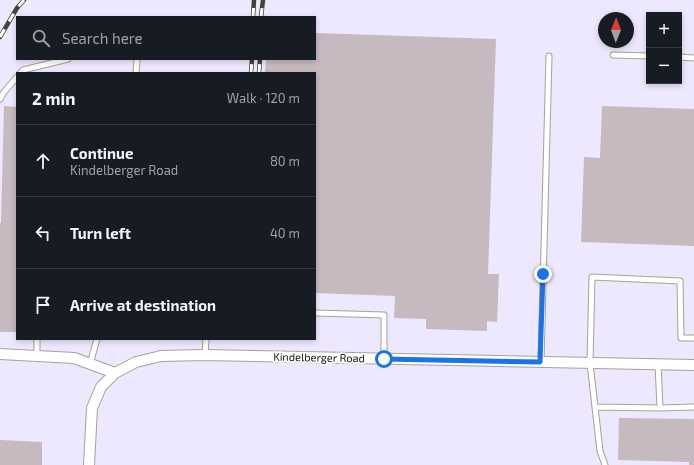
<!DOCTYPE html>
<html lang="en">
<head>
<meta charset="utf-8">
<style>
	body { margin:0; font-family:"Exo 2",sans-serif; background:#20242c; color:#f1f3f6 }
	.controls { position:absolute; right:12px; top:12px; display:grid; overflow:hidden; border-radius:0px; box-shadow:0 2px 6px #0003 }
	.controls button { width:36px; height:36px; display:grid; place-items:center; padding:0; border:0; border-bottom:1px solid #363941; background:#171b24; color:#f1f3f6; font:20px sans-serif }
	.compass { position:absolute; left:598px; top:12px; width:36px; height:36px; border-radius:50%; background:#171b24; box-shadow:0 2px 6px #0003; rotate:1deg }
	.stop { position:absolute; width:12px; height:12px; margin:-9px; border:3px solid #1a73e8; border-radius:50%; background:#fff }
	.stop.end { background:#1a73e8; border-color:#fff; box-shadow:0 1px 4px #0008 }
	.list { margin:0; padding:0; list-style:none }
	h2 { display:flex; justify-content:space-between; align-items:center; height:52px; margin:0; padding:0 16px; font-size:17px }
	h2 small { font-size:13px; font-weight:400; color:#9ea1a6 }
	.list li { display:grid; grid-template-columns:26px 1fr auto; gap:12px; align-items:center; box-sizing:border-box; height:72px; padding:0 16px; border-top:1px solid #363941 }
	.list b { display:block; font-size:15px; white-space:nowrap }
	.list p { margin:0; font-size:13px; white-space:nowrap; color:#9ea1a6 }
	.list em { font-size:13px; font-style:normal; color:#9ea1a6 }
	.icon { flex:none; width:22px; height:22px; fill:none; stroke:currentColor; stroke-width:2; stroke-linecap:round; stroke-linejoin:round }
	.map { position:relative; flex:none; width:694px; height:465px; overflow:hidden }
	.search { position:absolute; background:#171b24; box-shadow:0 2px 6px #0003; left:16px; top:16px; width:300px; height:44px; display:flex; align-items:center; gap:10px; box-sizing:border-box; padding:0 14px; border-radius:0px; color:#9ea1a6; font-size:15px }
	.panel { position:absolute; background:#171b24; box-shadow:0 2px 6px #0003; left:16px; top:72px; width:300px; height:268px; border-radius:0px }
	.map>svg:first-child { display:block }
	.industrial { fill:#eee8fe; fill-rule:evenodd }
	.building { fill:#c6b9bf }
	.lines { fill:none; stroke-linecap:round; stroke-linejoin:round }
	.lane-casing { stroke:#a6a297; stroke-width:7 }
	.street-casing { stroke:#a6a297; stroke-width:12 }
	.lane { stroke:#fff; stroke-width:5 }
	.street { stroke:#fff; stroke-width:10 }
	.rail-casing { stroke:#45433d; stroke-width:4.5 }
	.rail { stroke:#fff; stroke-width:3; stroke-dasharray:9; stroke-linecap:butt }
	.route { stroke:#1a73e8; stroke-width:5 }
	.labels { text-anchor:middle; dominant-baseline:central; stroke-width:3.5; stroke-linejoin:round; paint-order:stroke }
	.street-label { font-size:11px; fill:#13110d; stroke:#fff }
</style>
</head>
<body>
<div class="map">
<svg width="694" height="465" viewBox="0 0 694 465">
	<rect width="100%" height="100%" fill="#faf6e9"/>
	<path class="industrial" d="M0,0h694v465h-694zM649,15h30v66h-30zM17,17h298v42h-298zM604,18h24v24h-24zM17,73h298v266h-298z"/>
	<path class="building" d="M315,33l181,6 -8,235h11l-2,48 -10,-1v10l-61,-2v-10l-32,-1 1,-22 -80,-3v-220h-50l1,-14h49z
		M4,106l13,1v225h-17v-109h1z
		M602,106l92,3v137l-113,-4 3,-85 16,1z
		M619,418l75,1v46h-5v-3l-71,-2z
		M0,440l42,2v23h-42z"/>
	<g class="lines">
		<defs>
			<path id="lane" d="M613,55l36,1
				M679,57l15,1
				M20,73l3,-3 45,-11
				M136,73l1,-14
				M0,99l4,-7 13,-15
				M315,313l69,2v44
				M37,339v17
				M205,355l1,-16
				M541,362l8,-306
				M90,364l7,-25
				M658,364l2,44 34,-1
				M595,407l65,1
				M605,465l-5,-14 -10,-88 2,-86 88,4 1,57h13"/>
			<path id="street" d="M0,354l74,4 41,15
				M89,465l3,-57 9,-21 14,-14 21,-11 25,-6 44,-1 489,10"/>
		</defs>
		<use href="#lane" class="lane-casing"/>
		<use href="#street" class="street-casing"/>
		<use href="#lane" class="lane"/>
		<use href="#street" class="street"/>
		<defs>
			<path id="rail" d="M253,17l1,-17
				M261,17l2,-17
				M0,37l17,-29 7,-8
				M251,73l1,-14
				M259,73l1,-14"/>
		</defs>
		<use href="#rail" class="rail-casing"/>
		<use href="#rail" class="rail"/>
	</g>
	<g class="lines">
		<path class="route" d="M384,359l156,3 3,-88"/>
	</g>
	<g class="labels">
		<g class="street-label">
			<text transform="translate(319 357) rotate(1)">Kindelberger Road</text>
		</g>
	</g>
</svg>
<div class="controls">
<button>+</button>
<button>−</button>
</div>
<svg class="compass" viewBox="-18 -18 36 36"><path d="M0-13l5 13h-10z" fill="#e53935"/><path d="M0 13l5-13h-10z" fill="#9ea1a6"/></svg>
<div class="stop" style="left:384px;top:359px"></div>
<div class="stop end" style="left:543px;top:274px"></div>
<div class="search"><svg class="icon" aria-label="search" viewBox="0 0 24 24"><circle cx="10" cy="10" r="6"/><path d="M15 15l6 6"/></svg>Search here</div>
<section class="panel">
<h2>2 min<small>Walk · 120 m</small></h2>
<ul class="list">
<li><svg class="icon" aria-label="ahead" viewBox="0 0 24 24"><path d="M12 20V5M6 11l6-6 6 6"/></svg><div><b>Continue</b><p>Kindelberger Road</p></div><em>80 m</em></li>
<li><svg class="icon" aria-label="left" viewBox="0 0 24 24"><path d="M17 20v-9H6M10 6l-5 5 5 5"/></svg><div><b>Turn left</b></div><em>40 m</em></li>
<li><svg class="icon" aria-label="arrive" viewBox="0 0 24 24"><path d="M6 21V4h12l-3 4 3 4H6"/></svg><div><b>Arrive at destination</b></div></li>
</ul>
</section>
</div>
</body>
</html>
